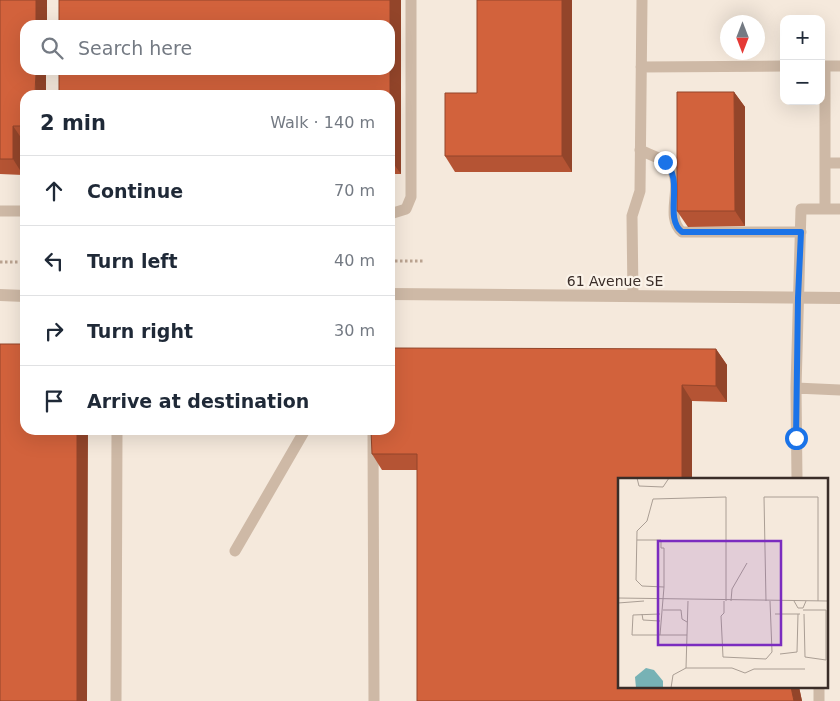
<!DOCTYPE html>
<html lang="en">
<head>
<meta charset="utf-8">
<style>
	body { margin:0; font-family:"DejaVu Sans",sans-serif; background:#f2f2f3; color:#1f2937 }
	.controls { position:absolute; right:15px; top:15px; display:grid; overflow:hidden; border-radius:10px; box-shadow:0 5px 20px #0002 }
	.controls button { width:45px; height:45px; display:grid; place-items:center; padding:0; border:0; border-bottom:1px solid #e0e1e3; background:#fff; color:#1f2937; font:25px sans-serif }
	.compass { position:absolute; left:720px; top:15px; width:45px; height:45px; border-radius:50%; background:#fff; box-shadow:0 5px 20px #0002; rotate:180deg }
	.stop { position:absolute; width:15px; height:15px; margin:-11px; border:4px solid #1a73e8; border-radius:50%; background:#fff }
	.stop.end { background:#1a73e8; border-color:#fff; box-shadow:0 1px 5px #0008 }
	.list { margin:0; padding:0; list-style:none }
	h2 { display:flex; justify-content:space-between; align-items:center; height:65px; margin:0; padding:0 20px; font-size:21px }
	h2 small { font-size:16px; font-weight:400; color:#747a83 }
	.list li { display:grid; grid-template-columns:32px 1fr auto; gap:15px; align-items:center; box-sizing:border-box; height:70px; padding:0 20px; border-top:1px solid #e0e1e3 }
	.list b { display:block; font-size:19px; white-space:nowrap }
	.list em { font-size:16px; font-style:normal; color:#747a83 }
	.icon { flex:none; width:28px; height:28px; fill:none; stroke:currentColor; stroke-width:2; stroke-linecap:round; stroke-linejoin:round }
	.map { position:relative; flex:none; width:840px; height:701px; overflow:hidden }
	.search { position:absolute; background:#fff; box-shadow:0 5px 20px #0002; left:20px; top:20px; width:375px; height:55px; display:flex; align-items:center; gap:12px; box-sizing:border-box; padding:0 18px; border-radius:15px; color:#747a83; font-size:19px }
	.panel { position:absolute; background:#fff; box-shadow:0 5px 20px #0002; left:20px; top:90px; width:375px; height:345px; border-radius:15px }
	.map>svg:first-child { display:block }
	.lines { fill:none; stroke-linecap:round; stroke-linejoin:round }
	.path { stroke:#baa390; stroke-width:3; stroke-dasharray:2.5 2.5; stroke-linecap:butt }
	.service { stroke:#ceb9a6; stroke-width:11 }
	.tertiary { stroke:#ceb9a6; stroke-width:12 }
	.wall { fill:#b55434 }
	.shaded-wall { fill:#93452a }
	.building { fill:#d2623c; stroke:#93452a }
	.route { stroke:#1a73e8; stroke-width:6 }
	.labels { text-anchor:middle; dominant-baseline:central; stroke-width:4.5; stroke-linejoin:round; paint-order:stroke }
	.street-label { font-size:14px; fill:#3a2d28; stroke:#fbf3e9 }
	.inset-road { fill:none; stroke:#aa9e94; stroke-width:1 }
	.view { fill:#7b2cbf; fill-opacity:0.15; stroke:#7b2cbf; stroke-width:2.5 }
	.inset-edge { fill:none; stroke:#3a2d28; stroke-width:2.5 }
</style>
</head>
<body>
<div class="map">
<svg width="840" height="701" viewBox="0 0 840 701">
	<rect width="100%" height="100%" fill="#f5e9dc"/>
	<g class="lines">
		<path class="path" d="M390,261h33
			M0,262h25"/>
		<path class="service" d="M821,66h19
			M825,66v143h-24l-5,179 44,2
			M641,67l143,-1
			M640,150c10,5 24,8 31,18 13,18 -7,49 11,64h119
			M825,163h15
			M825,209h15
			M0,211h25
			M390,214l16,-5 5,-12v-197
			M633,296l-1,-80 8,-25 2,-191
			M796,388l1,92
			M373,430l1,271
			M235,551l70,-121
			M116,701l1,-271
			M819,701v-14"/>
		<path class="tertiary" d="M390,294l450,4
			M0,295l25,1"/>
	</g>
	<path class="wall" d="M0,0h47v25h-22v117h-1l-1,33 -23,-1z
		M401,0v174h-11v-79z
		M572,0v172h-117l-10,-16 32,-63z
		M734,92l11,15v119l-57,1 -11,-16z
		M716,349l11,16v37l-35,-1v79l-73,207h180l3,14h-385v-231h-35l-10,-16z"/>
	<path class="shaded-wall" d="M36,0h11v25h-11z
		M390,0h11v174l-11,-15z
		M562,0h10v172l-10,-16z
		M36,70h10v25h-11z
		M734,92l11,15v119l-10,-15z
		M13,126l11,16 -1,33 -10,-16z
		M716,349l11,16v37l-11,-16z
		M682,385l10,16v79h-10z
		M77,430h11l-1,271h-10z
		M791,687h8l3,14h-8z"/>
	<path class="building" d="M0,0h36v25h-11v45h11l-1,25h-10v31h-12v33h-13z
		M59,0h331v25h-331z
		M477,0h85v156h-117v-63h32z
		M59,70h331v25h-331z
		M677,92h57l1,119h-58z
		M0,344h25v86h52v271h-77z
		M390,348l326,1v37l-34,-1v95h-63v207h172l3,14h-377v-247h-45l-1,-24h19z"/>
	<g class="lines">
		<path class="route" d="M665,162c20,19 -2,55 17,70h119l-3,66 -2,140"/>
	</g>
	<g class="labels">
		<g class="street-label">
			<text x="615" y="281">61 Avenue SE</text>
		</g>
	</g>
	<g transform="translate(618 478)">
		<rect width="210" height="210" fill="#f5e9dc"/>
		<path d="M28,190l8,2 9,11v7h-27l-1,-11z" fill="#77b2b5"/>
		<path class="inset-road" d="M19,0l2,8 24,1 6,-9M19,62h24v8h3v39M0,89v-89M0,113v97M0,120l210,3M70,123l-2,67h46l13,5 9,-4h51M106,123v12l-3,3 2,41 43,2 6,-7 -2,-51M113,123l1,-12 15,-26M148,123l-2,-104h54v104M176,123l4,7h5l3,-7M0,125l26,-2M45,132h18l1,9 5,3M185,132h23v50l-21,-3 -1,-43M24,136l1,6 17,1M42,136l-27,1 -1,20h55M157,136h25M42,157l4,-48 -22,-1 -6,-6 1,-49 10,-10 6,-22 73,-2v104M162,176l17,-2 1,-38M53,210l2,-13 13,-7"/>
		<path class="view" d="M40,63h123v104h-123z"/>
		<rect width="210" height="210" class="inset-edge"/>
	</g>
</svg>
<div class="controls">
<button>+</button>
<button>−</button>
</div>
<svg class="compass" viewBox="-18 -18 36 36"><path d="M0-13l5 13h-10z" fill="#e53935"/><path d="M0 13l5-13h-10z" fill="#747a83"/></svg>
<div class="stop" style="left:796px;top:438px"></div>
<div class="stop end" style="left:665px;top:162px"></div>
<div class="search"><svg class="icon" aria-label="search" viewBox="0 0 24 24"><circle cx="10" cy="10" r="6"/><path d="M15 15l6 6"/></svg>Search here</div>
<section class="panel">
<h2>2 min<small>Walk · 140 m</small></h2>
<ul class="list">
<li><svg class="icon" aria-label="ahead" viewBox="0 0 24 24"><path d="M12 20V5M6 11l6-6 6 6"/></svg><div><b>Continue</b></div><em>70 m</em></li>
<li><svg class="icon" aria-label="left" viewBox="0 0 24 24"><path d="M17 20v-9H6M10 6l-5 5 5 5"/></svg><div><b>Turn left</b></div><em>40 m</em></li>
<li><svg class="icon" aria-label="right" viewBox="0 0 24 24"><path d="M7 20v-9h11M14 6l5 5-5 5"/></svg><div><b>Turn right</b></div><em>30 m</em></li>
<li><svg class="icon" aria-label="arrive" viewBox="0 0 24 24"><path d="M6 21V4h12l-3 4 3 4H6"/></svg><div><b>Arrive at destination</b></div></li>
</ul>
</section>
</div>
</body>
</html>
